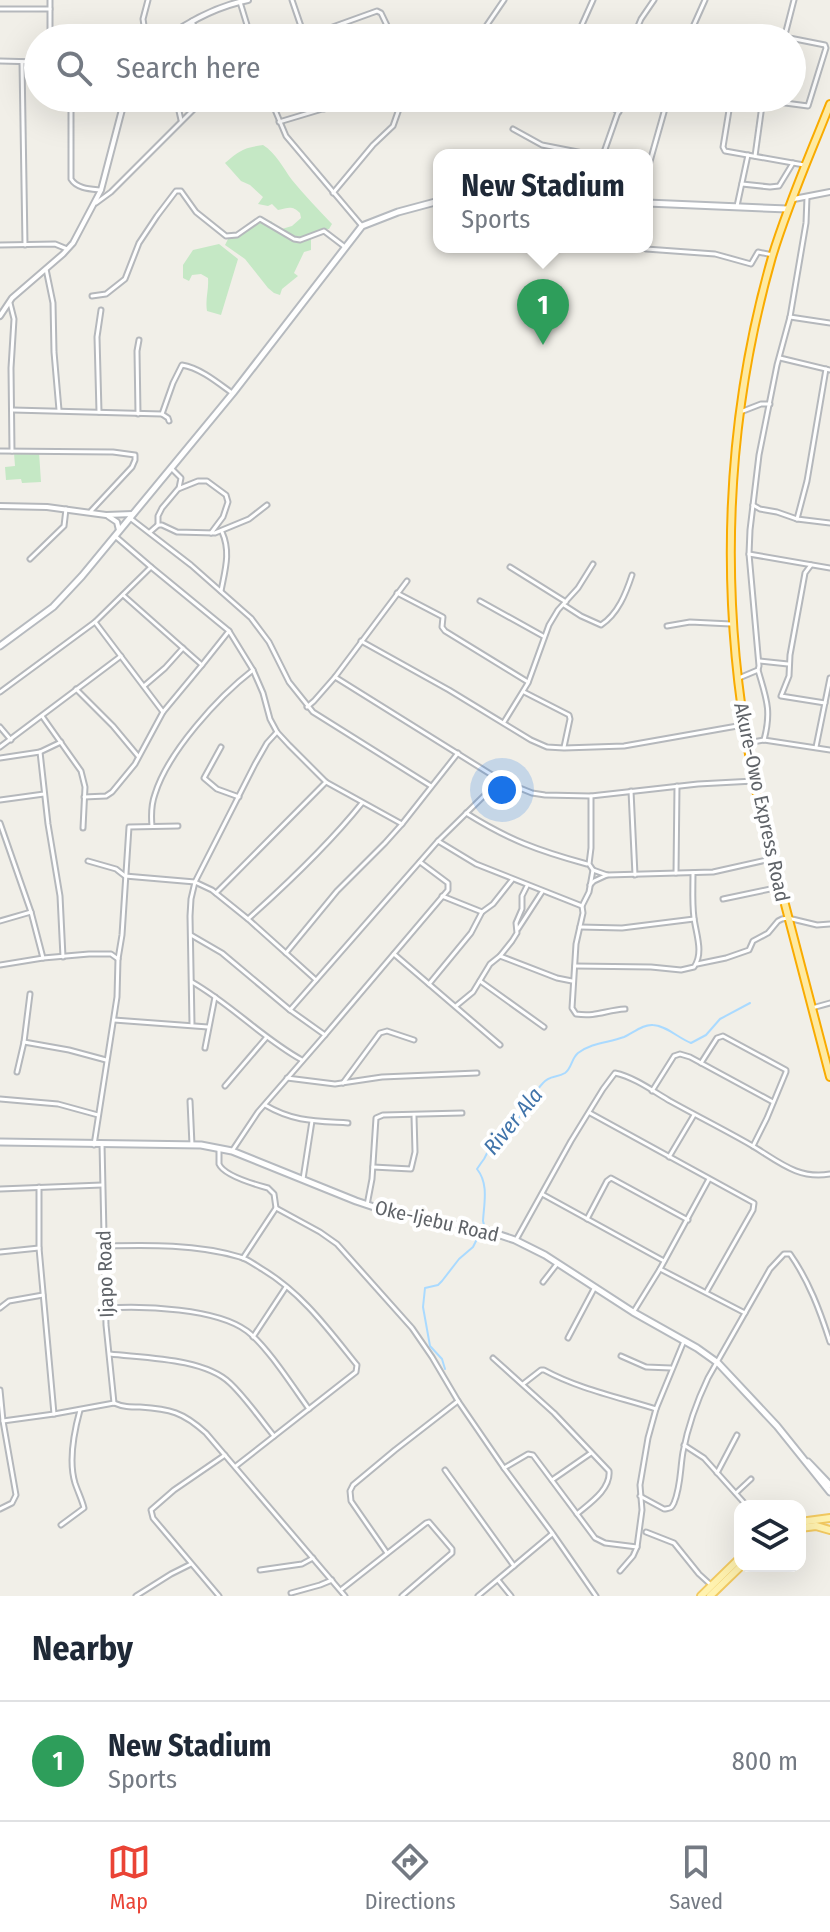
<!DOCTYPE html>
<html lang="en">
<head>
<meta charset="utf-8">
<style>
  :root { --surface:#fff; --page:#f2f2f3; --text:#1f2937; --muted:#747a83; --line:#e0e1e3; --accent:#ea4335 }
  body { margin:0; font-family:"Fira Sans Condensed",sans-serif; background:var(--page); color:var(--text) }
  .controls { position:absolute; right:24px; bottom:24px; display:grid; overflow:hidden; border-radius:16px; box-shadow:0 8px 32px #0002 }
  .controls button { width:72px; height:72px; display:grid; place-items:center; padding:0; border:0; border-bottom:2px solid var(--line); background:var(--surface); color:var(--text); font:40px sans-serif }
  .you { position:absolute; left:502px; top:790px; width:28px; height:28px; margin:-20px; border:6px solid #fff; border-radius:50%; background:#1a73e8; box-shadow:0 0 0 12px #1a73e833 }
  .badge { display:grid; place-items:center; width:52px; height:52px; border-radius:50%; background:var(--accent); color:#fff; font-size:26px; font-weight:700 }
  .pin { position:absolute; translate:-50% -66px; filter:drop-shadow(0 2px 4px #0008) }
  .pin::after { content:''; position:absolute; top:42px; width:28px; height:24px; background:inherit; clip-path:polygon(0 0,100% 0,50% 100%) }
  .popup { position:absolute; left:433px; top:149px; width:220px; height:104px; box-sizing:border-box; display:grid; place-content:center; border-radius:16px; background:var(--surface); filter:drop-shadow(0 2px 6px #0005); font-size:26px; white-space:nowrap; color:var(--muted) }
  .popup b { font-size:30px; color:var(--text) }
  .popup::after { content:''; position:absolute; left:50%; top:100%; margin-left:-16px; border:16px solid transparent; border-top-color:var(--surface) }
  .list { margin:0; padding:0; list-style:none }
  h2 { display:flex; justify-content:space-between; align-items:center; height:104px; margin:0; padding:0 32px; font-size:34px }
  h2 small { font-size:26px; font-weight:400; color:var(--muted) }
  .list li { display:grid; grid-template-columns:52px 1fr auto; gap:24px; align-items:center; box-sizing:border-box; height:120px; padding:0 32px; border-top:2px solid var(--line) }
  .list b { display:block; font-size:30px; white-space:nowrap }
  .list p { margin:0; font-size:26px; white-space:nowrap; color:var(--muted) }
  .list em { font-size:26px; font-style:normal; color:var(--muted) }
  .icon { flex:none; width:44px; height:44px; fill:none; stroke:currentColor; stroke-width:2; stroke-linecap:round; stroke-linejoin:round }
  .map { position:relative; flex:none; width:830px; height:1596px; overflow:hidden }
  .search { position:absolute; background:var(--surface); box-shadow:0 8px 32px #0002; left:24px; right:24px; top:24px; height:88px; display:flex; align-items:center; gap:20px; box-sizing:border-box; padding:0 28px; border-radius:44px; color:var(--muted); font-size:30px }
  .sheet { height:224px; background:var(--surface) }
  nav { display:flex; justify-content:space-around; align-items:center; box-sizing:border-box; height:112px; border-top:2px solid var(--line); background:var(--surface); font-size:22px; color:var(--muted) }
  nav a { display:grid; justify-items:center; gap:4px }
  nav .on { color:var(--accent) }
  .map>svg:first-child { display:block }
  .green { fill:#c5e8c5 }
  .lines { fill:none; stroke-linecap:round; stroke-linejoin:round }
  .stream { stroke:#aadaff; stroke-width:2 }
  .minor-casing { stroke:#b5b8bc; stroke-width:7 }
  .tertiary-casing { stroke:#b5b8bc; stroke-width:8 }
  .secondary-casing { stroke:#b6babf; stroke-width:9 }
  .primary-casing { stroke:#f2c960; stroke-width:10 }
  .trunk-casing { stroke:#f9ab00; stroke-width:10 }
  .minor { stroke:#fff; stroke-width:3 }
  .tertiary { stroke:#fff; stroke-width:4 }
  .secondary { stroke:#fff; stroke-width:5 }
  .primary { stroke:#fff2af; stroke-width:6 }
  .trunk { stroke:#feeaa1; stroke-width:6 }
  .labels { text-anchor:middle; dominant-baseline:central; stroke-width:8; stroke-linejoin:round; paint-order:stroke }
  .street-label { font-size:20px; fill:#5f6368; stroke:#fff }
  .water-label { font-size:22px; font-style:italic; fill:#4174aa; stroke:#fff }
</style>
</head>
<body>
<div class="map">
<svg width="830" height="1596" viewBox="0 0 830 1596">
  <rect width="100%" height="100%" fill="#f1efe8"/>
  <g class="green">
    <path d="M263 145C276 153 283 168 292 180 304 195 318 209 332 224L329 229H323L305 237 311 238V250L304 252 294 273 298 276 282 289 280 295 274 293 268 288 245 259 225 245 230 235C242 232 250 225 261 221L265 224 271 221 275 226V231L292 226 301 218 300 213C292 205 288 208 278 210L272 204 268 206 258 204 263 197 250 185 241 181 225 163C240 150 243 148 263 145Z"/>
    <path d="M219 244 238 259 221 315 207 311C205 299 209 290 208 278L201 274 192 275 189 281 183 278V265L193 250Z"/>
    <path d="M39 452 41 482 22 483 21 479 6 480 5 467 15 466 14 453Z"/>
  </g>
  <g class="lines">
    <path class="stream" d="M445 1369 442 1359 430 1346 423 1307 425 1288 438 1285 442 1281 459 1259 473 1247 484 1225 483 1221C484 1203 489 1184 477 1169 479 1166 481 1163 484 1159 489 1151 491 1140 498 1133 503 1128 510 1127 514 1124 523 1115 533 1093 543 1083 549 1075 557 1078 565 1073 572 1068 571 1059 578 1053 593 1042 608 1043 624 1037 633 1033 643 1024 653 1025 667 1026 678 1038 691 1043L706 1035 720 1019 750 1003"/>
    <g class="minor-casing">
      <g id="minor">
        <path d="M292 0 305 38"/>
        <path d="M240 2 251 38"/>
        <path d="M0 9H50"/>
        <path d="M192 21 199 38"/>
        <path d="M342 24 347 38"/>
        <path d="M785 35 794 0"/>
        <path d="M305 37 377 11 381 13 393 38"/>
        <path d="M50 38V0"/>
        <path d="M146 38 143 19 148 0"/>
        <path d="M478 38 504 0"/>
        <path d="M576 38 593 0"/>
        <path d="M633 38 641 19 654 0"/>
        <path d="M688 38 705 0"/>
        <path d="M741 38 744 29 825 45 826 48 808 106 762 100"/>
        <path d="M0 61 38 62"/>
        <path d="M22 62 25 245"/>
        <path d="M71 98V179C77 189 91 189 101 190"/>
        <path d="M176 98 181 120"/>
        <path d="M270 98 286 136 362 226"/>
        <path d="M321 98 324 109"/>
        <path d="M597 98 619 112"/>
        <path d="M731 98 723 147 725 151 804 165"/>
        <path d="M279 122 359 98"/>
        <path d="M513 129 542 145 593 155"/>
        <path d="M603 155 623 98"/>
        <path d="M755 156 763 98"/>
        <path d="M647 172 668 98"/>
        <path d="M742 184 770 187 779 186 793 163"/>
        <path d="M333 193 373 145 393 126 399 109 398 98"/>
        <path d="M96 203 111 192 205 98"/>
        <path d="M737 206 748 155"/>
        <path d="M0 245 55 244 67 249"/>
        <path d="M640 247 646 249 715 254 751 264 758 252 773 255"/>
        <path d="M46 269 53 303 54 352 59 410"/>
        <path d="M92 296 106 294 125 279 139 243 157 216 176 191H181L196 212 226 236 237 235 260 219 294 239 300 240 324 231 345 247"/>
        <path d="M10 303 14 319 11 368 12 451"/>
        <path d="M790 317 830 323"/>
        <path d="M780 358 830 370"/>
        <path d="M13 410 162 414 168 418 169 421"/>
        <path d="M743 411 761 404H770"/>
        <path d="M99 412 97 337 101 310"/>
        <path d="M138 414 137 351 139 340"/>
        <path d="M162 414 173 383 182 365C200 368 217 382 232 393"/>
        <path d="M0 451 113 452 135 455V460L132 467 91 511"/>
        <path d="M171 468 181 478 179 488"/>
        <path d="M753 505 760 509 777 512 797 519 830 523"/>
        <path d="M130 518 191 565 251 618 269 642 289 682 313 712 431 786"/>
        <path d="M797 519 807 481 826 369"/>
        <path d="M158 525V516L162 508 178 489 198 481H207L226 495 228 502 223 517 211 533"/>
        <path d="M150 532 158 525H162L177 532 215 533 249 519 267 505"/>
        <path d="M749 554 830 568"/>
        <path d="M30 559 64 526 66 509"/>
        <path d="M811 565 805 573 790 655 789 676 781 696 825 703"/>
        <path d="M151 567 229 631 253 670 263 693 270 719 277 732 289 745 326 782 402 824"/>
        <path d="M510 567 566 602"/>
        <path d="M221 591C225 570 231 552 222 532"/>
        <path d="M397 593 443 617 442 627 445 631 528 682"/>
        <path d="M123 595 202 665 163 712"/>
        <path d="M480 601 543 636"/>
        <path d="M564 605 581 616 601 625C618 614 626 593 632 575"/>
        <path d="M667 626 690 622 731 624"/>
        <path d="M361 641 449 690 531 740 547 747 564 748 624 746 743 725"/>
        <path d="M760 661 788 664"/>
        <path d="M202 665 229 631"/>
        <path d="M758 670C766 698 772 710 764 740"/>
        <path d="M335 677 500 780 532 793 545 795 591 796 698 784 754 781"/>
        <path d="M739 678 758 670 759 666 749 554 750 530 759 455 777 365 790 317 806 223 807 197"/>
        <path d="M144 686 165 668 183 648"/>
        <path d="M76 689 113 726 138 756"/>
        <path d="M0 692 95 622 151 567 115 536"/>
        <path d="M524 692 569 715 570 719 564 747"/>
        <path d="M307 707 314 701 335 677 407 581"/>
        <path d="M42 716 81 771 85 787 83 828"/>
        <path d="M504 722 528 683 549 625 558 610 578 588 593 564"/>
        <path d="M0 727 11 740"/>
        <path d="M747 743 764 740 830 750"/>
        <path d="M0 747 121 656"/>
        <path d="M221 747 204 778 217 789 239 797"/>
        <path d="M816 747 830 678"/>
        <path d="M40 752 48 824 60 896 63 957"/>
        <path d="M0 758 40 752 61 742"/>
        <path d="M631 791 635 875"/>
        <path d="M591 796V848L589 864 593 870 607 875 713 872 771 859"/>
        <path d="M84 797 106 796 112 792 135 764 163 712 95 622"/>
        <path d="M0 800 44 794"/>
        <path d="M466 813C509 840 539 851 587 864"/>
        <path d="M0 823 31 912 43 958"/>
        <path d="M152 826C151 815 151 805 155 794 168 752 218 697 253 670"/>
        <path d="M438 841 476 864 582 906"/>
        <path d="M88 861 116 869 125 876 195 882 212 890 248 919 316 980"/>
        <path d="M593 870 589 892 582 906 583 913 576 944 572 1008 576 1014C597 1017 606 1010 625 1009"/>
        <path d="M676 873 677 786"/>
        <path d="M590 885 594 881 607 875"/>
        <path d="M216 893 326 782"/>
        <path d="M442 896 482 912"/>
        <path d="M723 899 780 887"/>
        <path d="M248 919C287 884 330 843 362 803"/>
        <path d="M0 921 31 912"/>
        <path d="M580 927 622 928 694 919"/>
        <path d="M518 929 542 892"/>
        <path d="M191 935 222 953 290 1010 325 1035 258 1112 232 1151"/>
        <path d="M286 953 337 891 385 843 402 824 458 753"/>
        <path d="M394 954 500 1045"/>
        <path d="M500 956 557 978 572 981"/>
        <path d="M697 964 726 958 749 950 753 941 768 933 778 921 782 919 788 918 817 925 830 924"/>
        <path d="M0 965 43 958 89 954H111L118 959"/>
        <path d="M575 966 651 967 681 970 694 967C704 953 696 934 694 918 692 903 693 888 693 873"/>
        <path d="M480 981 544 1027"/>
        <path d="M192 982C231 1004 262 1038 302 1060"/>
        <path d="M429 984 471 933 482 912 493 904 512 880"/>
        <path d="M456 1006 473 992 490 964 500 956 512 941 517 933 516 923 522 909V896L527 886"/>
        <path d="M812 1008 830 1003"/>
        <path d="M290 1010 438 841 500 780"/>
        <path d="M114 1020 208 1027"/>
        <path d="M192 1024 190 916 191 899 195 882 255 764 267 743 277 732"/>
        <path d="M325 1035 448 890V883L420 862"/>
        <path d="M24 1042 30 994"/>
        <path d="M205 1048 215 997"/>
        <path d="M701 1063 717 1038 723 1036 786 1070V1072L767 1118 753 1146"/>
        <path d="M17 1072 24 1042 69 1050 106 1060"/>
        <path d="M287 1078 335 1084 382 1077 477 1073"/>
        <path d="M343 1083 380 1033 387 1031 414 1040"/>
        <path d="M225 1086 266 1038"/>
        <path d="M652 1091 674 1056 680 1054 690 1057 773 1102"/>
        <path d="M0 1099 58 1104 98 1115"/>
        <path d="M190 1101 192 1145"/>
        <path d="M265 1105C294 1122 316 1121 348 1123"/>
        <path d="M590 1113 754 1203 753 1210 707 1291"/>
        <path d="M102 1144 106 1325 114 1403"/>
        <path d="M94 1145 117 997 118 959 122 935 129 827 178 826"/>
        <path d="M219 1150C219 1151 219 1163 219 1164 224 1176 257 1185 268 1188L274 1194 276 1208 243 1258"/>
        <path d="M669 1157 694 1115"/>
        <path d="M373 1167 411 1169 415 1152 414 1116"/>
        <path d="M303 1179 312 1121"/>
        <path d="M0 1189 102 1185"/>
        <path d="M542 1194 664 1261"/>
        <path d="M367 1205 372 1179 376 1118 383 1115 462 1113"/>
        <path d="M276 1208 320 1232 337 1244 412 1328 432 1357 458 1401 504 1468 553 1534 596 1596"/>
        <path d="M587 1219 607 1181 611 1178 688 1220"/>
        <path d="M516 1240 571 1141 603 1089 615 1073C634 1077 653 1091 670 1101 697 1116 725 1130 751 1145 778 1161 798 1180 830 1174"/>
        <path d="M104 1246C149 1245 197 1244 240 1257 248 1259 255 1265 262 1269 302 1293 328 1329 357 1365L356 1372 236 1466"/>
        <path d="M0 1252 39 1248"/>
        <path d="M660 1269 745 1313"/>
        <path d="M543 1282 557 1264"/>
        <path d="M0 1308 9 1301 43 1295"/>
        <path d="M107 1308C144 1306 216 1308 247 1331 267 1346 293 1387 309 1409"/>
        <path d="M634 1311 660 1269 709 1179"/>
        <path d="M253 1337 286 1287"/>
        <path d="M568 1338 595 1287"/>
        <path d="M110 1354C144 1358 204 1358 230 1383 246 1398 260 1419 274 1436"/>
        <path d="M621 1356 646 1367 671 1368"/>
        <path d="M493 1358 554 1413 609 1471C611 1489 590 1503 577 1514"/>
        <path d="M523 1384 541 1370H544C579 1389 618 1397 656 1409"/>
        <path d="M0 1390 3 1421 16 1495 12 1503 0 1509"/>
        <path d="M54 1414 114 1403C123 1407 130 1407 140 1407 170 1409 183 1412 206 1433L345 1596"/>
        <path d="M3 1421 54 1414 39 1248V1187"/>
        <path d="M684 1445 704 1458 747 1506"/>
        <path d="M504 1468 528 1454 533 1455 595 1538 605 1543 637 1547"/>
        <path d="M445 1470 514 1566"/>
        <path d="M717 1473 737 1435"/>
        <path d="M552 1480 591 1453"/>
        <path d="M736 1493 751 1479"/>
        <path d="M640 1496 664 1509C671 1508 671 1509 674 1503 681 1486 680 1469 683 1452 688 1426 697 1401 708 1378L770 1269 784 1254H790C809 1281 820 1311 830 1342"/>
        <path d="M61 1525 84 1508C82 1500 78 1492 75 1483 68 1460 74 1432 80 1410"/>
        <path d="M646 1532 674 1543 699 1574 711 1585"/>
        <path d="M387 1553 351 1501 350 1491 353 1485 395 1450 458 1401"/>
        <path d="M260 1570 302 1564 313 1558"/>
        <path d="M620 1571 633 1556 637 1547 642 1510 640 1485 648 1438 656 1409 684 1341"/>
        <path d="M498 1580 511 1596"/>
        <path d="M342 1589 426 1523 429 1522 452 1549V1553L402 1596"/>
        <path d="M291 1593 320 1585 332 1580"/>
        <path d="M136 1596 171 1574 191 1564"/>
        <path d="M219 1596 153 1518 151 1510 174 1490 225 1455"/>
        <path d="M478 1596 552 1534"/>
      </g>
    </g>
    <g class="tertiary-casing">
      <g id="tertiary">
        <path d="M166 38C191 20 218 6 248 0"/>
        <path d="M794 199 830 192"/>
        <path d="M0 316 12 298 63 254 73 243 101 190 125 98"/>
        <path d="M0 506 47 507 106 515 133 514"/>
        <path d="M108 516 117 522 119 530"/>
      </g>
    </g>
    <g class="secondary-casing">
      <g id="secondary">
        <path d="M647 203 788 209"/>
        <path d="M0 646 53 607 82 576 233 393 362 226 398 212 439 201"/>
        <path d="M0 1142 201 1145 232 1151 356 1201 380 1209 488 1231 515 1240 545 1255 633 1312 697 1348 718 1363 777 1426 830 1492"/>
        <path d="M808 1462 830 1485"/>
      </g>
    </g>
    <g class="primary-casing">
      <g id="primary">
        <path d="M800 1522 830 1518"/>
        <path d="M800 1528 816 1526 830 1530"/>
        <path d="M701 1596 740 1558"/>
        <path d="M710 1596 741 1566"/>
      </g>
    </g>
    <g class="trunk-casing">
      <path id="trunk" d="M830 104C810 155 788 204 772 257 725 421 719 592 750 760 756 796 766 831 775 866 793 937 812 1007 830 1077"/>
    </g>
    <use href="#minor" class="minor"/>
    <use href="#tertiary" class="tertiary"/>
    <use href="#secondary" class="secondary"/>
    <use href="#primary" class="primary"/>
    <use href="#trunk" class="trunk"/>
  </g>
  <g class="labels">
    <g class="street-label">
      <text transform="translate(762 802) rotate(78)">Akure-Owo Express Road</text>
      <text transform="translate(437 1221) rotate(13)">Oke-Ijebu Road</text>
      <text transform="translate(105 1274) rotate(-92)">Ijapo Road</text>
    </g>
    <g class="water-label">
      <text transform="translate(513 1121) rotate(-51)">River Ala</text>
    </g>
  </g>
</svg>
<div class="controls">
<button><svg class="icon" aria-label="layers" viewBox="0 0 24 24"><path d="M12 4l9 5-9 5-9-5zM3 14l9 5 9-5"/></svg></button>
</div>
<div class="you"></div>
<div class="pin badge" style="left:543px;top:345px;background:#2e9e5b">1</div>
<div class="popup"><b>New Stadium</b>Sports</div>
<div class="search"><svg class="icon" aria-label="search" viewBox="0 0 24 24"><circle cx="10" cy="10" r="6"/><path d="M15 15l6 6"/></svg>Search here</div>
</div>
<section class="sheet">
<h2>Nearby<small></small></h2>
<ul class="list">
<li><span class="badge" style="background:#2e9e5b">1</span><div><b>New Stadium</b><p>Sports</p></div><em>800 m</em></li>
</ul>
</section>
<nav>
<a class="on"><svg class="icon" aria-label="map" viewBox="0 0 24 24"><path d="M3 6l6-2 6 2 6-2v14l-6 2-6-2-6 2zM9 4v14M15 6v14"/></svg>Map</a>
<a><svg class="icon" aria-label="directions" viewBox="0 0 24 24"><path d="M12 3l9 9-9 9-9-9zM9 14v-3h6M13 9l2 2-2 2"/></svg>Directions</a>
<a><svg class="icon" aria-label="saved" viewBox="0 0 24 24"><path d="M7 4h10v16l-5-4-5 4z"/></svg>Saved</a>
</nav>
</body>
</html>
